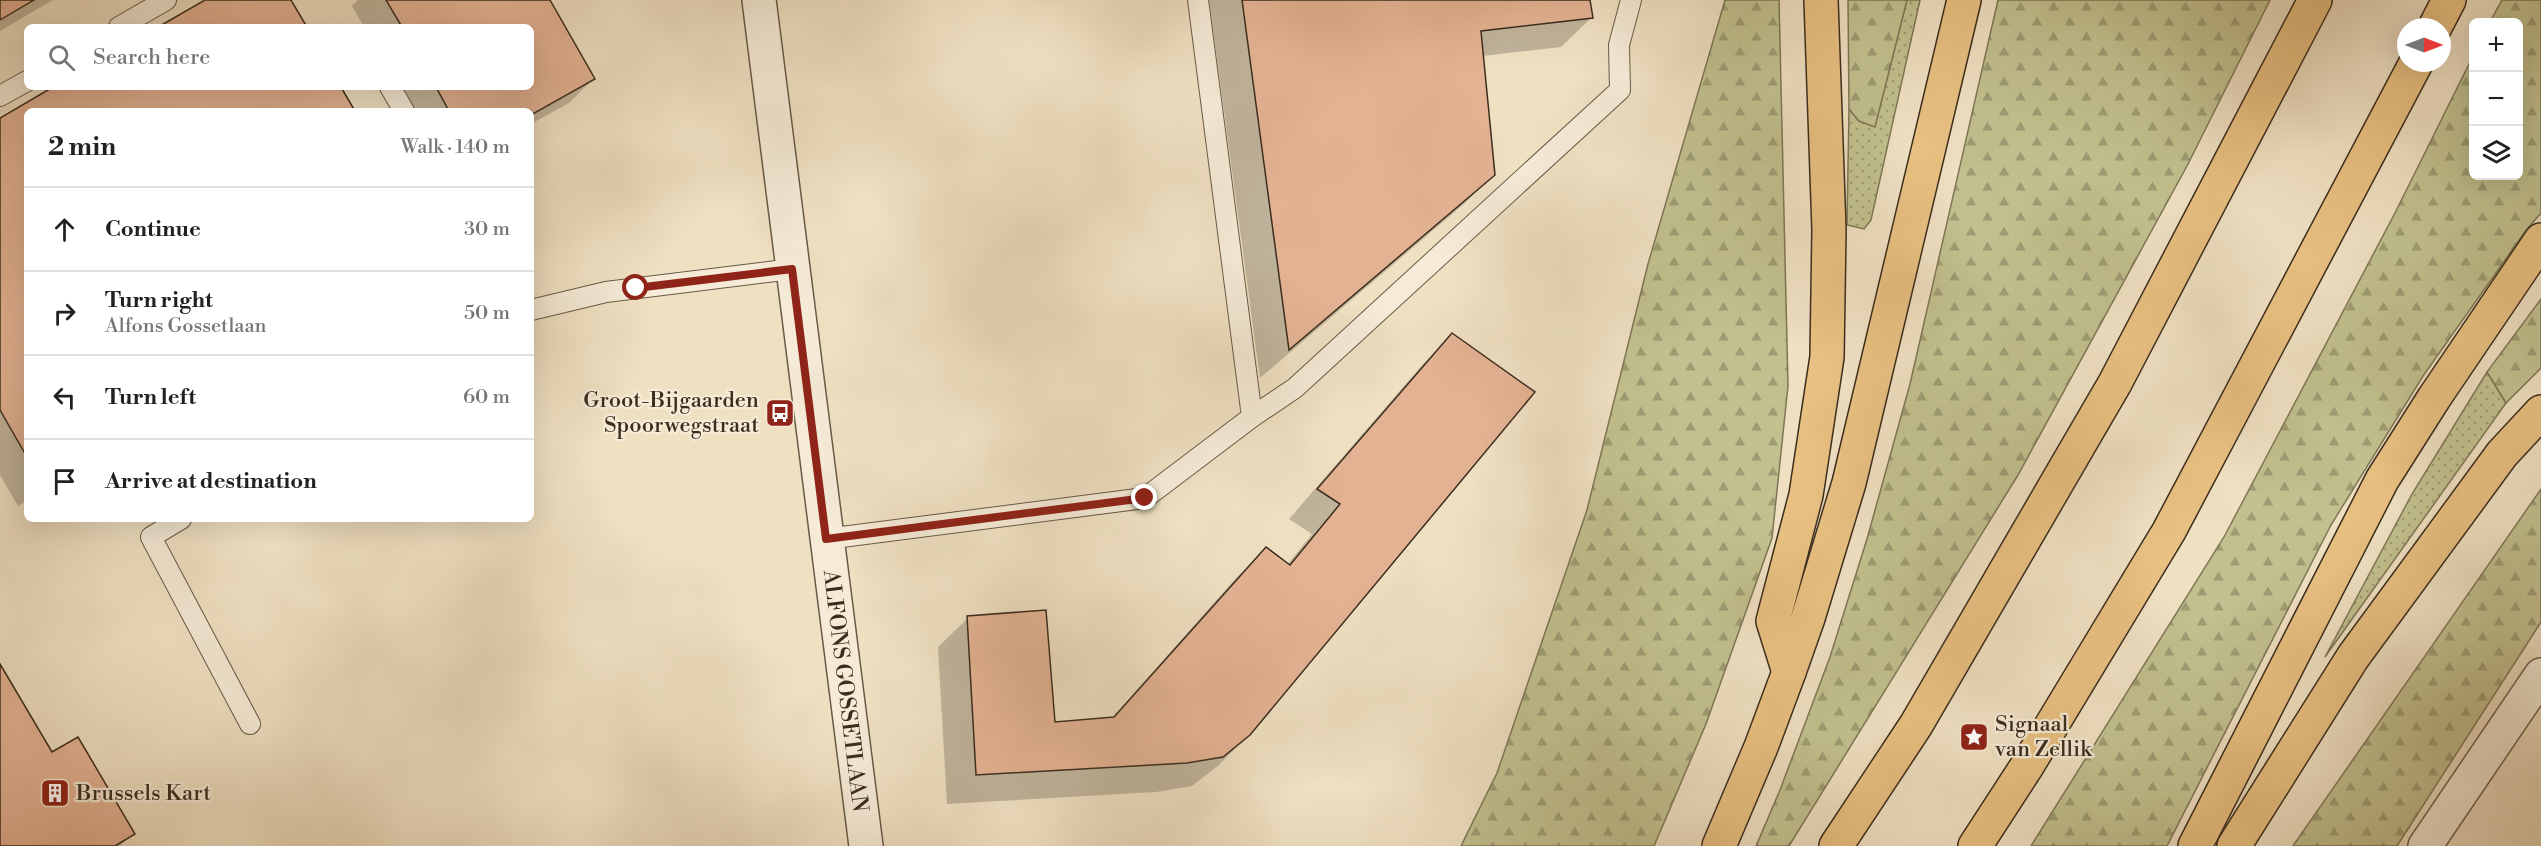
<!DOCTYPE html>
<html lang="en">
<head>
<meta charset="utf-8">
<style>
  :root { --surface:#fff; --page:#f6f6f6; --text:#202124; --muted:#757577; --line:#e0e0e0 }
  body { margin:0; font-family:"Libre Bodoni",serif; background:var(--page); color:var(--text) }
  .controls { position:absolute; right:18px; top:18px; display:grid; overflow:hidden; border-radius:9px; box-shadow:0 6px 24px #0002 }
  .controls button { width:54px; height:54px; display:grid; place-items:center; padding:0; border:0; border-bottom:2px solid var(--line); background:var(--surface); color:var(--text); font:30px sans-serif }
  .compass { position:absolute; left:2397px; top:18px; width:54px; height:54px; border-radius:50%; background:var(--surface); box-shadow:0 6px 24px #0002; rotate:90deg }
  .stop { position:absolute; width:18px; height:18px; margin:-14px; border:4px solid #8f2418; border-radius:50%; background:#fff }
  .stop.end { background:#8f2418; border-color:#fff; box-shadow:0 2px 6px #0008 }
  .list { margin:0; padding:0; list-style:none }
  h2 { display:flex; justify-content:space-between; align-items:center; height:78px; margin:0; padding:0 24px; font-size:26px }
  h2 small { font-size:20px; font-weight:400; color:var(--muted) }
  .list li { display:grid; grid-template-columns:39px 1fr auto; gap:18px; align-items:center; box-sizing:border-box; height:84px; padding:0 24px; border-top:2px solid var(--line) }
  .list b { display:block; font-size:22px; white-space:nowrap }
  .list p { margin:0; font-size:20px; white-space:nowrap; color:var(--muted) }
  .list em { font-size:20px; font-style:normal; color:var(--muted) }
  .icon { flex:none; width:33px; height:33px; fill:none; stroke:currentColor; stroke-width:2; stroke-linecap:round; stroke-linejoin:round }
  .map { position:relative; flex:none; width:2541px; height:846px; overflow:hidden }
  .search { position:absolute; background:var(--surface); box-shadow:0 6px 24px #0002; left:24px; top:24px; width:510px; height:66px; display:flex; align-items:center; gap:15px; box-sizing:border-box; padding:0 21px; border-radius:9px; color:var(--muted); font-size:22px }
  .panel { position:absolute; background:var(--surface); box-shadow:0 6px 24px #0002; left:24px; top:108px; width:510px; height:414px; border-radius:9px }
  .map>svg:first-child { display:block }
  .green { fill:url(#green-dots); stroke:#7e7656; stroke-width:1.5 }
  .forest { fill:url(#forest-firs); stroke:#7e7656; stroke-width:1.5 }
  .shadow { fill:#0003 }
  .building { fill:#e3b293; stroke:#3b2d1e; stroke-width:1.5 }
  .lines { fill:none; stroke-linecap:round; stroke-linejoin:round }
  .service-casing { stroke:#685a47; stroke-width:22 }
  .minor-casing { stroke:#685a47; stroke-width:36 }
  .tertiary-casing { stroke:#685a47; stroke-width:36 }
  .motorway-casing { stroke:#3b2d1e; stroke-width:36 }
  .service { stroke:#f5ebd7; stroke-width:20 }
  .minor { stroke:#f5ebd7; stroke-width:33 }
  .tertiary { stroke:#f5ebd7; stroke-width:33 }
  .motorway { stroke:#e8c081; stroke-width:33 }
  .route { stroke:#8f2418; stroke-width:8 }
  .labels { text-anchor:middle; dominant-baseline:central; stroke-width:4.5; stroke-linejoin:round; paint-order:stroke }
  .poi-label { font-size:22px; fill:#3b2d1e; stroke:#f5ebd7; text-anchor:start }
  .street-label { font-size:22px; fill:#3b2d1e; stroke:#f5ebd7 }
</style>
</head>
<body>
<div class="map">
<svg width="2541" height="846" viewBox="0 0 2541 846">
  <defs>
    <pattern id="green-dots" width="8" height="8" patternUnits="userSpaceOnUse" patternTransform="scale(1.5)"><rect width="8" height="8" fill="#c1c08e"/><path d="M2 2h.1M6 6h.1" fill="none" stroke="#9e9c73" stroke-width="1.8" stroke-linecap="round"/></pattern>
    <pattern id="forest-firs" width="22" height="20" patternUnits="userSpaceOnUse" patternTransform="scale(1.5)"><rect width="22" height="20" fill="#c1c08e"/><path d="M5 1l3.5 6h-7zM16 11l3.5 6h-7z" fill="#9e9c73"/></pattern>
  </defs>
  <rect width="100%" height="100%" fill="#efe0c2"/>
  <filter id="stains"><feTurbulence type="fractalNoise" baseFrequency=".00333" numOctaves="4"/><feColorMatrix values="0 0 0 0 .2 0 0 0 0 .09 0 0 0 0 .02 0 0 0 .5 -.17"/></filter>
  <radialGradient id="worn" r=".72"><stop offset=".6" stop-color="#630" stop-opacity="0"/><stop offset="1" stop-color="#630" stop-opacity=".3"/></radialGradient>
  <g class="green">
    <path d="M1907 0H1920L1871 220 1864 229 1847 225 1849 109 1859 121 1875 126Z"/>
    <path d="M2487 372 2506 403 2325 657 2412 494Z"/>
  </g>
  <g class="forest">
    <path d="M1725 0H1779L1788 386 1772 538 1706 724 1654 846H1461L1497 773 1587 510 1648 264Z"/>
    <path d="M1848 0H1907L1875 127 1859 121 1849 109Z"/>
    <path d="M1998 0H2270L2187 166 2018 475 1789 846H1756L1780 790 1830 657 1867 539 1910 384Z"/>
    <path d="M2502 0H2541V213L2527 229 2423 376 2331 525 2167 846H2031L2224 537 2395 213 2473 56 2474 176H2518V22H2490Z"/>
    <path d="M2541 299V368L2506 403 2487 372Z"/>
    <path d="M2541 489V622L2397 846H2293Z"/>
  </g>
  <g class="shadow">
    <path d="M0 0H53L0 31Z"/>
    <path d="M358 0H549L593 79 569 103 531 124V111H412L398 87H531V27H364L352 6Z"/>
    <path d="M1209 0H1589L1591 18 1561 47 1482 56 1494 174 1464 204 1260 378Z"/>
    <path d="M56 87H339L353 111H27V501L18 506 0 475V119Z"/>
    <path d="M1452 335 1249 734 1219 765 1192 786 1156 792 947 804 938 647 968 618 1054 723 1111 719 1236 578 1266 549 1287 565 1312 534 1289 519 1423 364Z"/>
    <path d="M0 667 52 754 133 833 120 846H0Z"/>
  </g>
  <g class="building">
    <path d="M0 0H34L0 20Z"/>
    <path d="M205 0H291L307 27H158Z"/>
    <path d="M386 0H550L595 79 531 115V111H449L436 87H531V27H402Z"/>
    <path d="M1242 0H1590L1593 18 1481 31 1495 175 1289 350Z"/>
    <path d="M53 87H341L355 111H27V457L0 410V118Z"/>
    <path d="M1452 333 1535 392 1250 735 1223 757 1187 763 976 775 967 616 1046 610 1055 722 1114 717 1266 547 1290 565 1340 504 1317 489Z"/>
    <path d="M0 664 52 752 78 737 135 834 115 846H0Z"/>
  </g>
  <g class="lines">
    <g class="service-casing">
      <g id="service">
        <path d="M119 27 166 0"/>
        <path d="M390 87 404 111"/>
        <path d="M0 96 27 81"/>
        <path d="M531 310 606 292 792 269"/>
        <path d="M1252 417 1295 388 1620 90 1619 45 1631 0"/>
        <path d="M181 519 151 537 250 724"/>
        <path d="M826 539 1145 498 1252 417 1198 0"/>
      </g>
    </g>
    <g class="minor-casing">
      <path id="minor" d="M2425 846 2541 675"/>
    </g>
    <g class="tertiary-casing">
      <path id="tertiary" d="M759 0 866 846"/>
    </g>
    <g class="motorway-casing">
      <g id="motorway">
        <path d="M2435 27 2449 0"/>
        <path d="M1789 672 1773 621 1806 495 1827 357 1829 230 1821 0"/>
        <path d="M1719 846 1761 747 1789 672 1808 618 1849 483 1964 0"/>
        <path d="M1836 846 1916 725 2115 383 2315 0"/>
        <path d="M1975 846 2027 766 2169 531 2416 63"/>
        <path d="M2195 846 2382 480 2434 398 2541 240"/>
        <path d="M2234 846 2353 657 2502 454 2541 412"/>
      </g>
    </g>
    <use href="#service" class="service"/>
    <use href="#minor" class="minor"/>
    <use href="#tertiary" class="tertiary"/>
    <use href="#motorway" class="motorway"/>
  </g>
  <g class="lines">
    <path class="route" d="M636 288 792 269 826 539 1145 498"/>
  </g>
  <defs>
    <g id="bus-square" transform="scale(1.5)"><rect x="-9" y="-9" width="18" height="18" rx="4" fill="#8f2418" stroke="#f5ebd7"/><path d="M-5-6H5V4H4V6H2V4H-2V6H-4V4H-5ZM-3.5-4V0h7V-4ZM-3.5 1.2v1.5H-2V1.2ZM2 1.2v1.5H3.5V1.2Z" fill="#fff"/></g>
    <g id="sight-square" transform="scale(1.5)"><rect x="-9" y="-9" width="18" height="18" rx="4" fill="#8f2418" stroke="#f5ebd7"/><path d="M0-6L1.8-2.2L6-1.7L2.9 1.2L3.7 5.4L0 3.3L-3.7 5.4L-2.9 1.2L-6-1.7L-1.8-2.2Z" fill="#fff"/></g>
    <g id="building-square" transform="scale(1.5)"><rect x="-9" y="-9" width="18" height="18" rx="4" fill="#8f2418" stroke="#f5ebd7"/><path d="M-4-6H4V6H1V3H-1V6H-4ZM-2.5-4.3h1.7v1.8h-1.7ZM.8-4.3h1.7v1.8H.8ZM-2.5-1h1.7V.8h-1.7ZM.8-1h1.7V.8H.8Z" fill="#fff"/></g>
  </defs>
  <g fill-rule="evenodd">
    <use href="#bus-square" x="780" y="413"/>
    <use href="#sight-square" x="1974" y="737"/>
    <use href="#building-square" x="55" y="793"/>
  </g>
  <g class="labels">
    <g class="poi-label">
      <text x="759" y="400" text-anchor="end">Groot-Bijgaarden<tspan x="759" dy="25">Spoorwegstraat</tspan></text>
      <text x="1995" y="724">Signaal<tspan x="1995" dy="25">van Zellik</tspan></text>
      <text x="76" y="793">Brussels Kart</text>
    </g>
    <g class="street-label">
      <text transform="translate(845 691) rotate(83)">ALFONS GOSSETLAAN</text>
    </g>
  </g>
  <rect width="100%" height="100%" filter="url(#stains)"/>
  <rect width="100%" height="100%" fill="url(#worn)"/>
</svg>
<div class="controls">
<button>+</button>
<button>−</button>
<button><svg class="icon" aria-label="layers" viewBox="0 0 24 24"><path d="M12 4l9 5-9 5-9-5zM3 14l9 5 9-5"/></svg></button>
</div>
<svg class="compass" viewBox="-18 -18 36 36"><path d="M0-13l5 13h-10z" fill="#e53935"/><path d="M0 13l5-13h-10z" fill="#757577"/></svg>
<div class="stop" style="left:636px;top:288px"></div>
<div class="stop end" style="left:1145px;top:498px"></div>
<div class="search"><svg class="icon" aria-label="search" viewBox="0 0 24 24"><circle cx="10" cy="10" r="6"/><path d="M15 15l6 6"/></svg>Search here</div>
<section class="panel">
<h2>2 min<small>Walk · 140 m</small></h2>
<ul class="list">
<li><svg class="icon" aria-label="ahead" viewBox="0 0 24 24"><path d="M12 20V5M6 11l6-6 6 6"/></svg><div><b>Continue</b></div><em>30 m</em></li>
<li><svg class="icon" aria-label="right" viewBox="0 0 24 24"><path d="M7 20v-9h11M14 6l5 5-5 5"/></svg><div><b>Turn right</b><p>Alfons Gossetlaan</p></div><em>50 m</em></li>
<li><svg class="icon" aria-label="left" viewBox="0 0 24 24"><path d="M17 20v-9H6M10 6l-5 5 5 5"/></svg><div><b>Turn left</b></div><em>60 m</em></li>
<li><svg class="icon" aria-label="arrive" viewBox="0 0 24 24"><path d="M6 21V4h12l-3 4 3 4H6"/></svg><div><b>Arrive at destination</b></div></li>
</ul>
</section>
</div>
</body>
</html>
